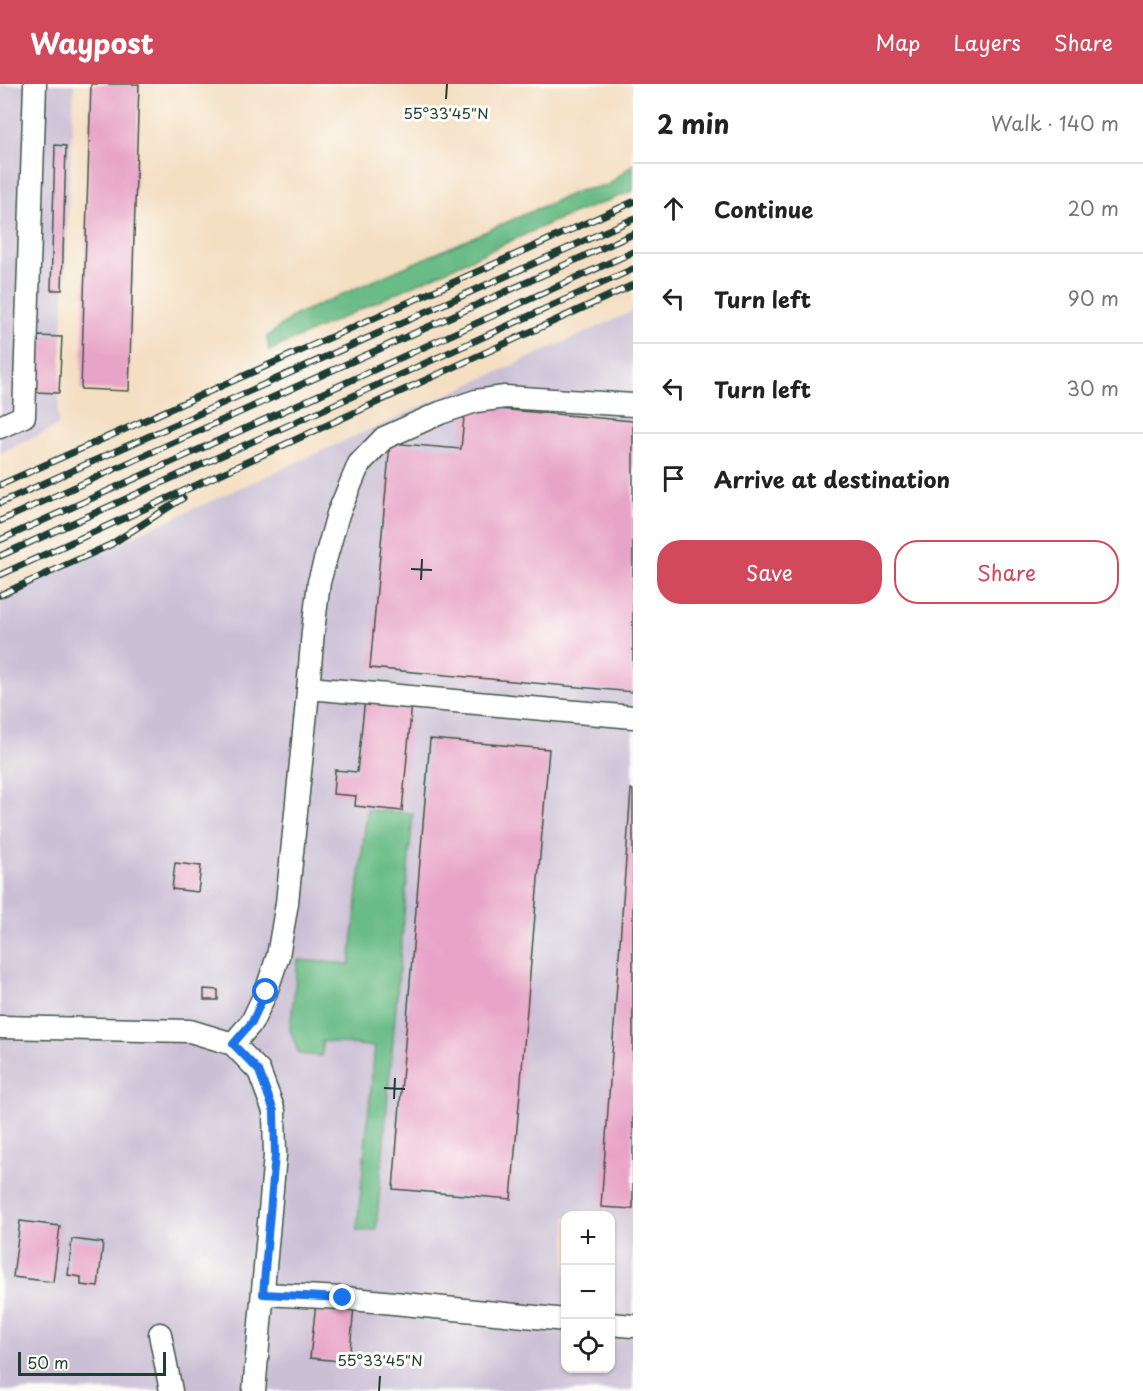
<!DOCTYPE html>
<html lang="en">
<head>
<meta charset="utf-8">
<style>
  :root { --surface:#fff; --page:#f6f6f6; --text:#222; --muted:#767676; --line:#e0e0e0; --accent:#d1495b }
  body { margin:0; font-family:"Playpen Sans",sans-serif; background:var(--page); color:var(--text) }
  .controls { position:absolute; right:18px; bottom:18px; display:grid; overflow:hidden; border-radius:12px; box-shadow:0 2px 4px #0004 }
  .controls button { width:54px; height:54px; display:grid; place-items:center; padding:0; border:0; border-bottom:2px solid var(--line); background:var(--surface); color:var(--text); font:30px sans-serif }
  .scale { position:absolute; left:18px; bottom:15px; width:148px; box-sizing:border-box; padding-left:6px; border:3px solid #1f3d34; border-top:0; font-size:16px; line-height:21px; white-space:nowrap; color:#1f3d34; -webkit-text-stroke:4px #fdfcf7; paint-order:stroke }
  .stop { position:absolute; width:18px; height:18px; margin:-14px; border:4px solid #1a73e8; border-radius:50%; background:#fff }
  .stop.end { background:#1a73e8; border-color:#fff; box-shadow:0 2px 6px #0008 }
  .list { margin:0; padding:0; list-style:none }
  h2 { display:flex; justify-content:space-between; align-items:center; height:78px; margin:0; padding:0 24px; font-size:26px }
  h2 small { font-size:20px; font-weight:400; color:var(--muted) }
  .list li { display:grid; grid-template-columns:39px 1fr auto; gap:18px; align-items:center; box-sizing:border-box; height:90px; padding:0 24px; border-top:2px solid var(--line) }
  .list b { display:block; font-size:22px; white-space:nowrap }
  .list em { font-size:20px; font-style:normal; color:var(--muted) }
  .actions { display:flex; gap:12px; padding:18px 24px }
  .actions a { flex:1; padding:14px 0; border:2px solid var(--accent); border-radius:24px; text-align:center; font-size:21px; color:var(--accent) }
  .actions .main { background:var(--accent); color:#fff }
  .icon { flex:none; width:33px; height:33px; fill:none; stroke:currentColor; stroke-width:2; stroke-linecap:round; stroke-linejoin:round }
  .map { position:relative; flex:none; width:633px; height:1307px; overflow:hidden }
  header { display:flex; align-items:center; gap:36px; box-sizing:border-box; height:84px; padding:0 30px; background:var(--accent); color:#fff }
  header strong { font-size:28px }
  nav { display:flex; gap:33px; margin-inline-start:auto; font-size:21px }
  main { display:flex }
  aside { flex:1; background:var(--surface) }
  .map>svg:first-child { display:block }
  .industrial { fill:#cbbfd5; fill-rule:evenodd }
  .forest { fill:#6bbc87; stroke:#457c5e; stroke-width:1.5 }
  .building { fill:#e8a4c8 }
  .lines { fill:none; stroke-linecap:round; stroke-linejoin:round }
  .minor-casing { stroke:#3f5549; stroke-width:25 }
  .minor { stroke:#fff; stroke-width:22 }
  .rail-casing { stroke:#1f3d34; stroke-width:7 }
  .rail { stroke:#fdfcf7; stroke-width:4.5; stroke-dasharray:14; stroke-linecap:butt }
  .route { stroke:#1a73e8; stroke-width:8 }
  .ticks { fill:none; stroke:#1f3d34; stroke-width:2 }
  .ticks-label { font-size:15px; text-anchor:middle; fill:#1f3d34; stroke:#fdfcf7; stroke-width:6; stroke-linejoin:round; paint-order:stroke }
</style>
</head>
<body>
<header>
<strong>Waypost</strong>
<nav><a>Map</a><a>Layers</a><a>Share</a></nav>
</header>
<main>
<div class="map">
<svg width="633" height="1307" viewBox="0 0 633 1307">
  <rect width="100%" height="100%" fill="#fdfcf7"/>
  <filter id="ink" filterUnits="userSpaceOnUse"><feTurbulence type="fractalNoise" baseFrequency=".0167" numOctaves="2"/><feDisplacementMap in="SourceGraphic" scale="12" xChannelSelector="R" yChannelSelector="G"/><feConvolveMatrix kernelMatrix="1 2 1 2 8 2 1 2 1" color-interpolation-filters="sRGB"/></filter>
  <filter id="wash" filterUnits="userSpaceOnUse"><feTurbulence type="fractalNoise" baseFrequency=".008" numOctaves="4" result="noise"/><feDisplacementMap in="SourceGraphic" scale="24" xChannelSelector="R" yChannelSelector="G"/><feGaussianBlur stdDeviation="1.35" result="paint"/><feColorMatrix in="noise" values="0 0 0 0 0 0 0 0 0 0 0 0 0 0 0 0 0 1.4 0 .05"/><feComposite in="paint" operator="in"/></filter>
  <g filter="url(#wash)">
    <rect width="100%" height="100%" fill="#f4dfc3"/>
    <g class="industrial">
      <path d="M0 0H74L58 342 0 369Z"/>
      <path d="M633 227V1307H0V512ZM566 1132H610V1284H566Z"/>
    </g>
    <g class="forest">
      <path d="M633 80V107L557 136 269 267 267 253 293 232 578 107 608 101Z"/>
      <path d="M367 726 413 729 376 1146 357 1147 375 963 322 957V972L299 970 290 946 298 876 350 880Z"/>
    </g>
    <g id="blocks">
      <g class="building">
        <path d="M91 0H139L129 307 81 305Z"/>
        <path d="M55 61 66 62 62 206H51Z"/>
        <path d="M38 252 62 253 59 309 35 308Z"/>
        <path d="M465 322 633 337V608L370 584 390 359 461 365Z"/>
        <path d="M365 614 412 618 402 727 355 722 356 712 333 710 335 686 357 688Z"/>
        <path d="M430 655 549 665 511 1115 393 1105Z"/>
        <path d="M631 705 633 706V1125L601 1123Z"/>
        <path d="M175 779 201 782 198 808 172 805Z"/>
        <path d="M204 905 218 906V916H204Z"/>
        <path d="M20 1137 60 1142 53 1198 13 1193Z"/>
        <path d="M72 1155 103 1159 98 1203 81 1201V1193L68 1191Z"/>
        <path d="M316 1218 354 1222 349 1278 310 1274Z"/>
      </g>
    </g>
  </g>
  <g filter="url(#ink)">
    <use href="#blocks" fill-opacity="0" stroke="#3f5549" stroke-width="1.5"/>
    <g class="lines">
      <g class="minor-casing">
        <g id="minor">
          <path d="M0 343 24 332 35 0"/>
          <path d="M309 604 633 633"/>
          <path d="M0 943 190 947 233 960 259 987 274 1027 275 1071 254 1307"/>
          <path d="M233 960 252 938 266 908 278 872 287 819 307 618 313 547 319 498 338 430 359 380 384 354 440 329 476 317 505 313 633 321"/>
          <path d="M263 1210 343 1214 566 1236"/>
          <path d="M610 1240 633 1242"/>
          <path d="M160 1250 171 1307"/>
        </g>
      </g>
      <use href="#minor" class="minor"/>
      <g class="rail-casing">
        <g id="rail">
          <path d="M0 401 633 118"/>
          <path d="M0 419 633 135"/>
          <path d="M0 437 633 150"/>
          <path d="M0 456 633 168"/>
          <path d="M0 472 633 185"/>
          <path d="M0 491 633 201"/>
          <path d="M0 511 110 461 183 414"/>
        </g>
      </g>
      <use href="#rail" class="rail"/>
    </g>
  </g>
  <g class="lines" filter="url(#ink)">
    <path class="route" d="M266 908 252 938 233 960 259 987 274 1027 275 1071 263 1210 343 1214"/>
  </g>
  <path class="ticks" d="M446 15 447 0M411 485 432 486M421 496 422 475M384 1004 405 1005M394 1015 395 994M379 1307 380 1292"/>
  <g class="ticks-label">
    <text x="446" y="35">55°33'45"N</text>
    <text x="380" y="1282">55°33'45"N</text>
  </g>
</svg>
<div class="controls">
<button>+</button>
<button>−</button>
<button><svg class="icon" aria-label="locate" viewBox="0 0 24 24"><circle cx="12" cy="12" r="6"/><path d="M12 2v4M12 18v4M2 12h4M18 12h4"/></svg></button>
</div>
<div class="scale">50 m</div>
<div class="stop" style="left:266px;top:908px"></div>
<div class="stop end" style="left:343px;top:1214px"></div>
</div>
<aside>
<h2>2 min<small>Walk · 140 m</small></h2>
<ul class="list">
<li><svg class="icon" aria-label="ahead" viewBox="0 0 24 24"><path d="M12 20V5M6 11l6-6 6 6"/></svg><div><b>Continue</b></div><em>20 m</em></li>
<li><svg class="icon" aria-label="left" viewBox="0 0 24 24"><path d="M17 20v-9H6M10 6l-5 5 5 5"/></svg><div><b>Turn left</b></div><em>90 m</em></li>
<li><svg class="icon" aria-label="left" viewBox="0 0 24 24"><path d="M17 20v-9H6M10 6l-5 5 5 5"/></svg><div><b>Turn left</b></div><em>30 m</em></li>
<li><svg class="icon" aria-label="arrive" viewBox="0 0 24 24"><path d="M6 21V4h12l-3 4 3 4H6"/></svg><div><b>Arrive at destination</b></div></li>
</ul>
<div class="actions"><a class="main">Save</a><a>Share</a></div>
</aside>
</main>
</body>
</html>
